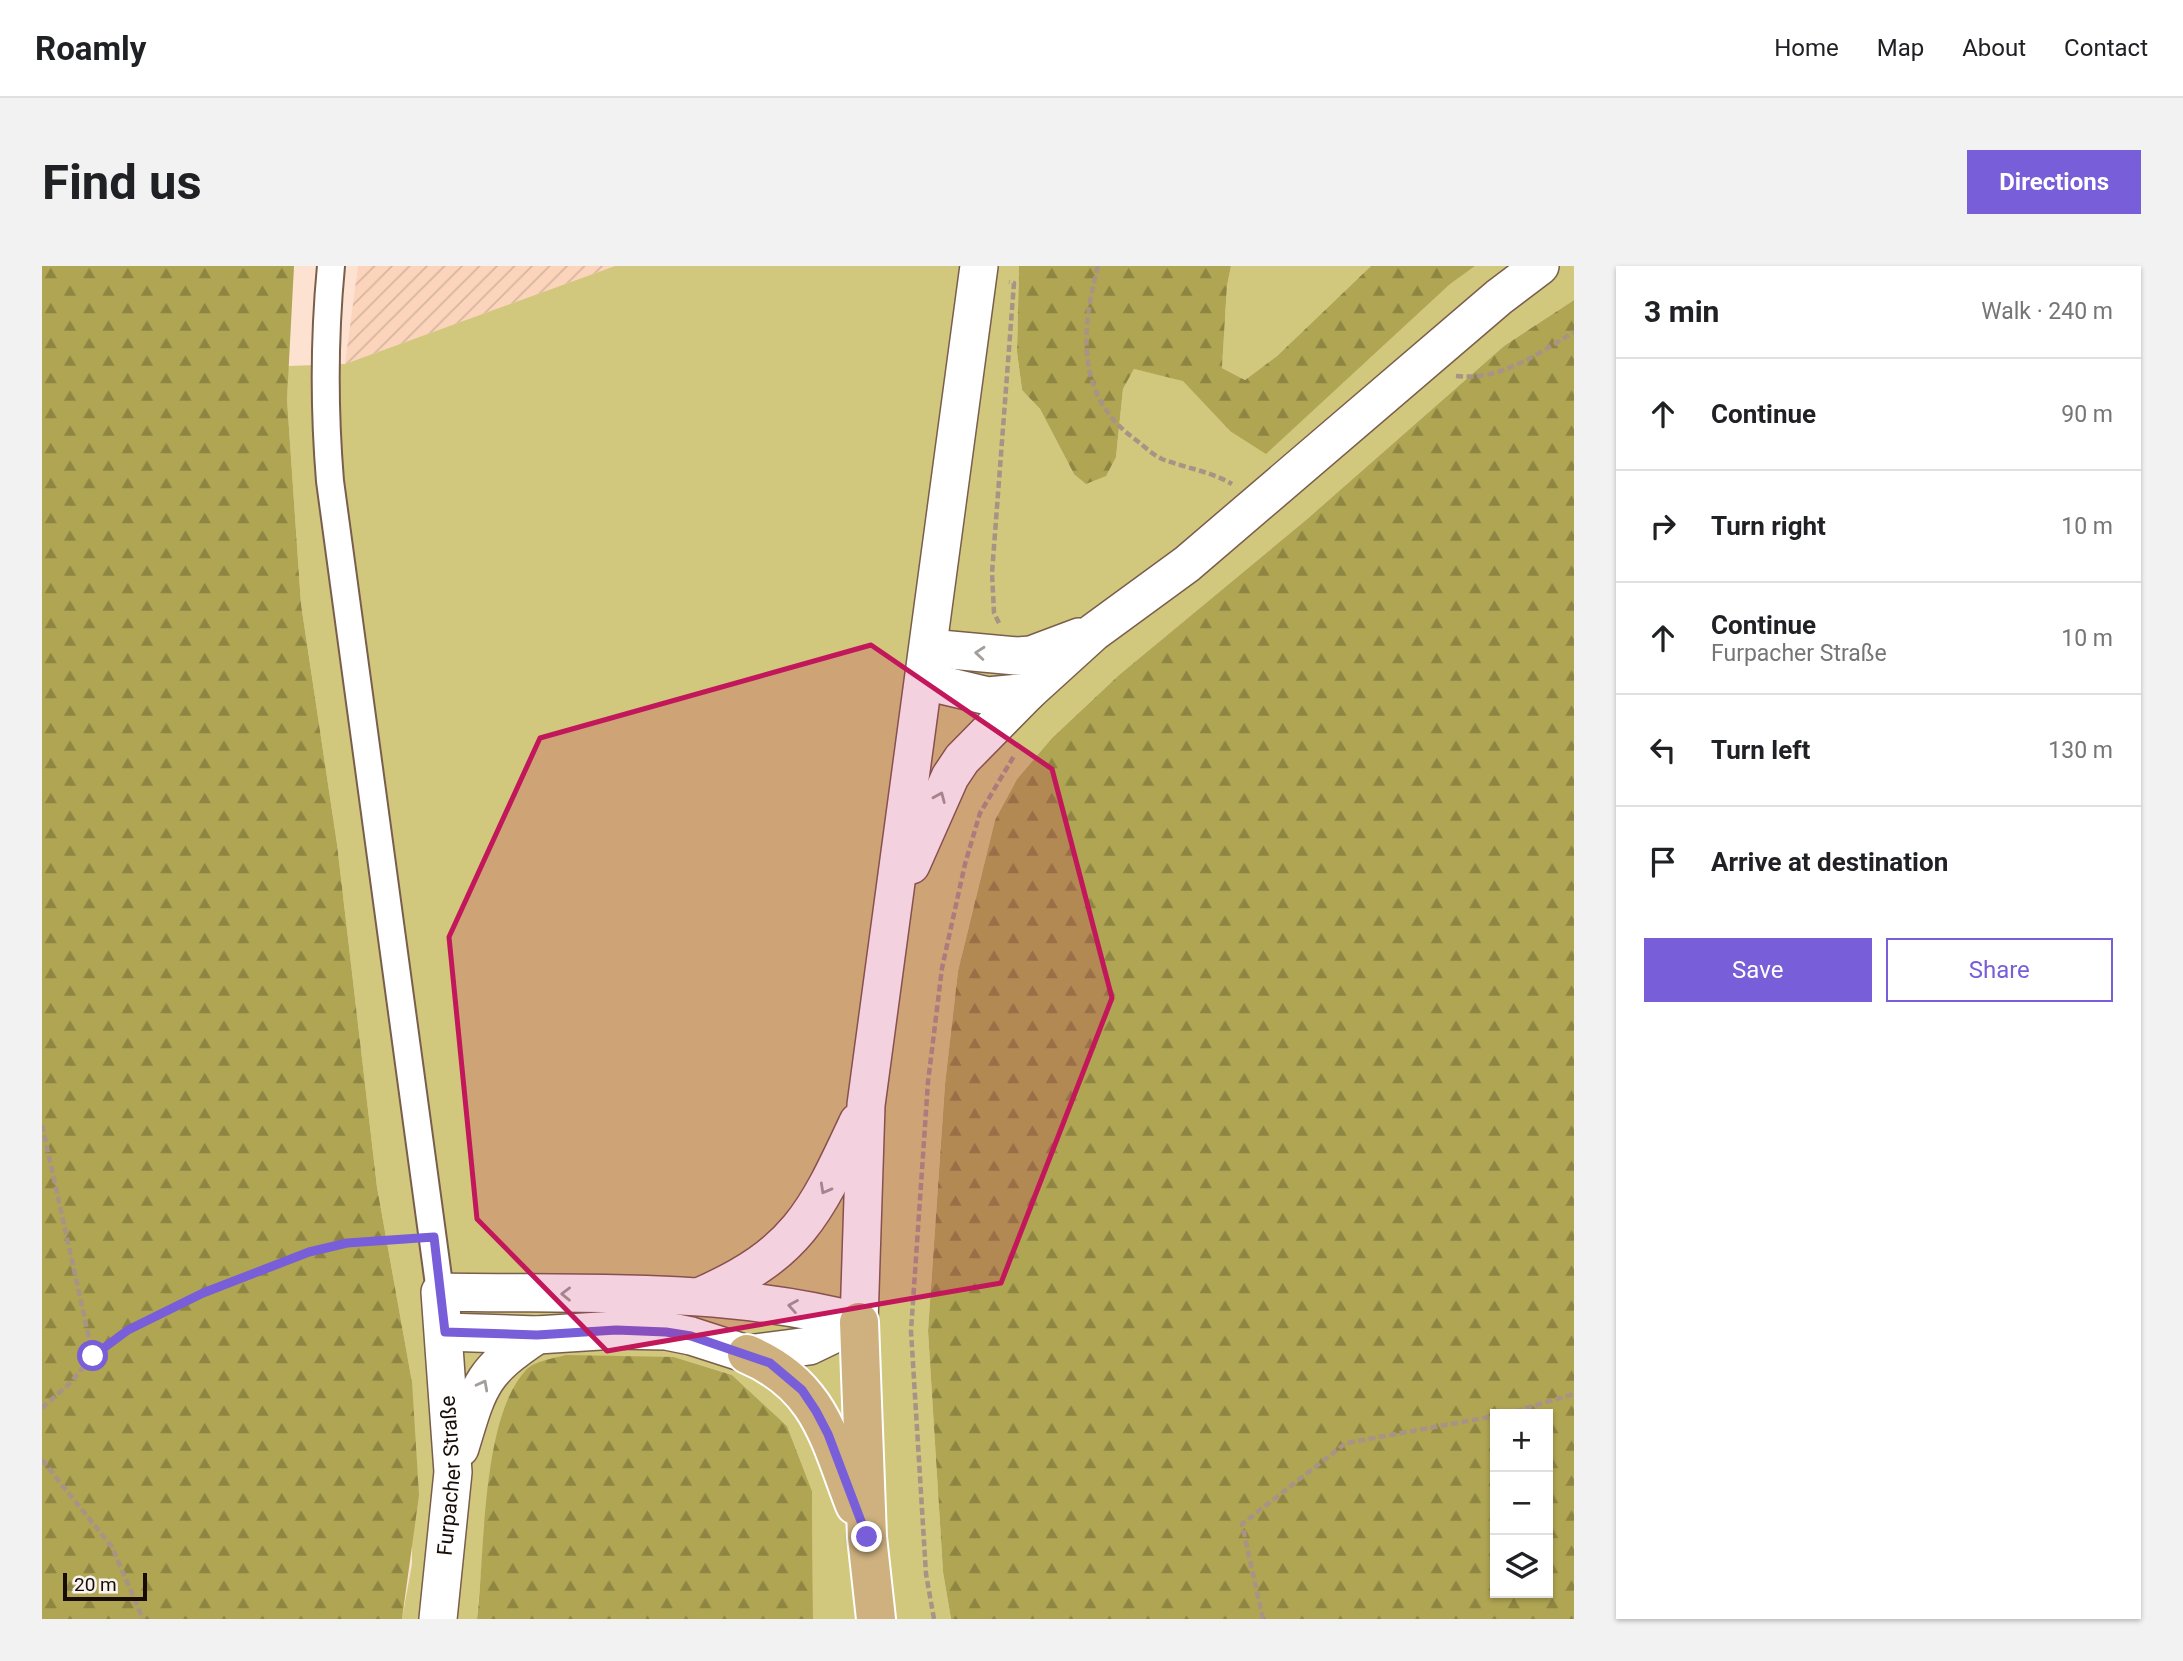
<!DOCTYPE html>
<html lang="en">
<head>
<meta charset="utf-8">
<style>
  :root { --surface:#fff; --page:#f2f2f2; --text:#202124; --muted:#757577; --line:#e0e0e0; --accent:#785ed8 }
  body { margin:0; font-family:Roboto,sans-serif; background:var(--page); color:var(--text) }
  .controls { position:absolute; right:21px; bottom:21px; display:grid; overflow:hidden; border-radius:0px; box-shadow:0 2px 5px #0004 }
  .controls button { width:63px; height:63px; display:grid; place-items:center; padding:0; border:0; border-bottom:2px solid var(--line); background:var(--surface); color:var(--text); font:35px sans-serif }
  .scale { position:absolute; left:21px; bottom:18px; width:84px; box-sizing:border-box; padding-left:7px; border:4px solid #170c06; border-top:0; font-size:19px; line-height:24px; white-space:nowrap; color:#170c06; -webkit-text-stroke:5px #faf4f0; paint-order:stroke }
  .stop { position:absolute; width:21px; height:21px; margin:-16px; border:5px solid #785ed8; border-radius:50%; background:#fff }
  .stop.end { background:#785ed8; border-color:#fff; box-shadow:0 2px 7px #0008 }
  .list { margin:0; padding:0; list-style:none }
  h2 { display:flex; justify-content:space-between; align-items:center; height:91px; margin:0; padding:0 28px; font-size:30px }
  h2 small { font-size:23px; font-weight:400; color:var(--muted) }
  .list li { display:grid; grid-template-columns:46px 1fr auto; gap:21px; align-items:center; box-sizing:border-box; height:112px; padding:0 28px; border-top:2px solid var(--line) }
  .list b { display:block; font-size:26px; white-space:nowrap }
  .list p { margin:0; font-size:23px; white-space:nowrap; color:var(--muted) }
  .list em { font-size:23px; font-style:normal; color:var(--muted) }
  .actions { display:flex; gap:14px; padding:21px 28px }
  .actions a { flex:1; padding:16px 0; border:2px solid var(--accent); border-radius:0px; text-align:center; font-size:24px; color:var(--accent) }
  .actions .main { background:var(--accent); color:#fff }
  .icon { flex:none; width:38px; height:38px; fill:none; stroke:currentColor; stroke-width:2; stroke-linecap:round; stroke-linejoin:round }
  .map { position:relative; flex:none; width:1532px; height:1353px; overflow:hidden; border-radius:0px }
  header { display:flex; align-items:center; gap:42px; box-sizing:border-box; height:98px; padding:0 35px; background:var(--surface); border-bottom:2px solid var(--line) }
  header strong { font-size:33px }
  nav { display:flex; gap:38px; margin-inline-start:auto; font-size:24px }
  .intro { display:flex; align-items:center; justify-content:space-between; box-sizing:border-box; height:168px; padding:0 42px }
  h1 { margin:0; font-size:49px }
  .button { padding:18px 32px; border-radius:0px; background:var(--accent); color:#fff; font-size:24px; font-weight:700 }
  main { display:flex; gap:42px; padding:0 42px }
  aside { flex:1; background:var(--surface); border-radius:0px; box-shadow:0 2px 5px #0004 }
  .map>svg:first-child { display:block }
  .industrial { fill:url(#industrial-furrows) }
  .grass { fill:#d1c77d }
  .forest { fill:url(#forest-firs); fill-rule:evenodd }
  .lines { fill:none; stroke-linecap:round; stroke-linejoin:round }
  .street-casing { stroke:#7a5e4c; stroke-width:30 }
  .secondary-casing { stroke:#7a5e4c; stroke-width:40 }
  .primary-casing { stroke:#fff; stroke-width:42 }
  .path { stroke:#a89387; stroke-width:4.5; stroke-dasharray:7 3.5; stroke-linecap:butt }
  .street { stroke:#fff; stroke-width:26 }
  .secondary { stroke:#fff; stroke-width:37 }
  .primary { stroke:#ceb17f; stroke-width:38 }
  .oneway { stroke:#a29e9b }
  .route { stroke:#785ed8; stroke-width:9 }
  .marked { fill:#c2185b; fill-opacity:0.2; stroke:#c2185b; stroke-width:5; stroke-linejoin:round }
  .labels { text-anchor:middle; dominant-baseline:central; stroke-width:6; stroke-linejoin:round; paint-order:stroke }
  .street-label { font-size:21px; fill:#170c06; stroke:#faf4f0 }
</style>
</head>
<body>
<header>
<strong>Roamly</strong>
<nav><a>Home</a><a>Map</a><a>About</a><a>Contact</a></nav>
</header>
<div class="intro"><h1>Find us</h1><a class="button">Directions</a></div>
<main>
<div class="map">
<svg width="1532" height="1353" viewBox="0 0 1532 1353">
  <defs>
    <pattern id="industrial-furrows" width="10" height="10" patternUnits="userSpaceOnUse" patternTransform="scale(1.75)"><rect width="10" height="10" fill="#fcd4bb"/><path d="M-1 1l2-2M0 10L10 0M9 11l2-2" fill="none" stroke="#d7b59f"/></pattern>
    <pattern id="forest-firs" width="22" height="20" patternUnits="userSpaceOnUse" patternTransform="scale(1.75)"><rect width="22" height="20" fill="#b0a552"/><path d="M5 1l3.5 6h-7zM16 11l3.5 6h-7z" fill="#8e8542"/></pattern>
  </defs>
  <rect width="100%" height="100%" fill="#fde2d2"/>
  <path class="industrial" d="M316 0H573L303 98Z"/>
  <g class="grass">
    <path d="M573 0H977L975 86 980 124 998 143 1032 208 1074 191 1081 123 1092 103 1141 114 1188 165 1433 0H1532V34L1462 80 1264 254 1077 409 1010 472 975 513 953 554 916 705 903 818 886 1065 901 1306 909 1353H771L770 1225 745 1160 690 1109 632 1091 448 1204 435 1353H360L370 1298V1116L335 921 295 578 259 338 245 133 246 100 303 98Z"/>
    <path d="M1189 0H1329L1235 90 1203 114 1180 102 1185 20Z"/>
  </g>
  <g class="forest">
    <path d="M0 0H252L245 133 259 338 295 578 335 921 370 1116 377 1229 360 1353H0Z"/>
    <path d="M977 0H1189L1185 20 1180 102 1203 114 1235 90 1329 0H1433L1408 18 1224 188 1188 165 1141 115 1092 103 1081 123 1074 191 1064 210 1044 218 1032 208 998 143 980 124 975 86Z"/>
    <path d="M1532 34V1353H909L901 1306 886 1065 903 818 916 705 953 554 975 513 1010 472 1077 409 1264 254 1462 80ZM1453 1148H1506V1327H1453Z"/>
    <path d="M524 1089 632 1091 690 1109 745 1160 770 1225 771 1353H435C443 1288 439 1152 484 1104 492 1095 513 1092 524 1089Z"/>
  </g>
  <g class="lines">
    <g class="street-casing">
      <path id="street" d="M289 0C282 73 282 142 288 215L398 1026"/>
    </g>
    <g class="secondary-casing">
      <g id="secondary">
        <path d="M887 382 974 390 989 389 1037 371"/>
        <path d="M883 415 946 430 986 426 1052 366 1145 298 1457 31 1498 0"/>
        <path d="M869 599 908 511 920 493 986 426"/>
        <path d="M659 1030C756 987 773 948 816 856"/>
        <path d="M817 1056 824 839 937 0"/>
        <path d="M403 1066 495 1069 574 1064 624 1065 649 1070 705 1088 767 1080 817 1056"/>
        <path d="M418 1182C437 1119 439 1106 495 1069"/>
        <path id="s1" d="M396 1353 411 1206 398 1026C538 1029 681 1020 817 1056"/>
      </g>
    </g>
    <g class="primary-casing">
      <g id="primary">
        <path d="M817 1056 825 1271 834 1353"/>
        <path d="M705 1088C778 1119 787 1172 813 1239"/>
      </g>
    </g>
    <g class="path">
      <path d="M1056 0C1039 65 1033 130 1094 174 1102 180 1111 189 1120 193 1143 202 1168 205 1190 218"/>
      <path d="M1414 110C1459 115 1495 88 1532 66"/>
      <path d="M957 357 952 347 950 307 972 17 967 16"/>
      <path d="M0 859 51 1090"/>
      <path d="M0 1142 27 1118 51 1090 86 1064 161 1027 267 986 305 977 363 972"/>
      <path d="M1463 1148 1532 1128"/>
      <path d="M0 1194 70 1281 101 1353"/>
      <path d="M892 1353 884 1308 869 1065 886 816 900 702 923 598 938 547 972 490"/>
      <path d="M1221 1353 1200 1258 1304 1177 1453 1150"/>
    </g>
    <use href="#street" class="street"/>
    <use href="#secondary" class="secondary"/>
    <use href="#primary" class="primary"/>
  </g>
  <defs><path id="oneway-chevron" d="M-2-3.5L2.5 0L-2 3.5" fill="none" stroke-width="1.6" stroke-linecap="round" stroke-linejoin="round" transform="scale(1.75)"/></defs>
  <g class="oneway">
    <use href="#oneway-chevron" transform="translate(938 387) rotate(-175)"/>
    <use href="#oneway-chevron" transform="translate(898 531) rotate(-67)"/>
    <use href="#oneway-chevron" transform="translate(783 923) rotate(119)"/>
    <use href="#oneway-chevron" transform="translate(524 1028) rotate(-179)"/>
    <use href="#oneway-chevron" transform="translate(751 1040) rotate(-170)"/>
    <use href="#oneway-chevron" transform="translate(441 1119) rotate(-62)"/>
  </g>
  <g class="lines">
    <path class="route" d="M51 1090 86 1064 161 1027 267 986 305 977 392 971 403 1066 495 1069 574 1064 624 1066 649 1070 728 1097 760 1124 774 1145 786 1168 825 1271"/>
  </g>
  <path class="marked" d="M829 379 1010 503 1070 732 959 1017 565 1085 435 953 407 671 498 472Z"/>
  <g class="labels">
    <g class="street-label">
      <text stroke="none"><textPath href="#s1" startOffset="144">Furpacher Straße</textPath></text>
    </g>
  </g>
</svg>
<div class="controls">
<button>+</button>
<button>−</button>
<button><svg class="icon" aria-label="layers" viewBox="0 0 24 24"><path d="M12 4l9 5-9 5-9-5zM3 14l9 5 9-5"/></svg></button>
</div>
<div class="scale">20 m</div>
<div class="stop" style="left:51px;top:1090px"></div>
<div class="stop end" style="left:825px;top:1271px"></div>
</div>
<aside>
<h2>3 min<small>Walk · 240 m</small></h2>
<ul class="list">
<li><svg class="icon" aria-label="ahead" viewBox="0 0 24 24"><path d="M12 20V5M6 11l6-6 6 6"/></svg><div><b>Continue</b></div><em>90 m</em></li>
<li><svg class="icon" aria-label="right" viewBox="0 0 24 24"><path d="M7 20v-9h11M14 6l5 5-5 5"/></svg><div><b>Turn right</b></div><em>10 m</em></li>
<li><svg class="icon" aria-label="ahead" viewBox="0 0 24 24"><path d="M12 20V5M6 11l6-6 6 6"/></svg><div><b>Continue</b><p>Furpacher Straße</p></div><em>10 m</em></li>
<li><svg class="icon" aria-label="left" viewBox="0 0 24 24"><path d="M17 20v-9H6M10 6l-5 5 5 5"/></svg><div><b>Turn left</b></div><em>130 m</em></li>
<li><svg class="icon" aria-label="arrive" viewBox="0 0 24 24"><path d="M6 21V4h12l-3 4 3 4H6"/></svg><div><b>Arrive at destination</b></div></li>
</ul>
<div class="actions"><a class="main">Save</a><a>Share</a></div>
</aside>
</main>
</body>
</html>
